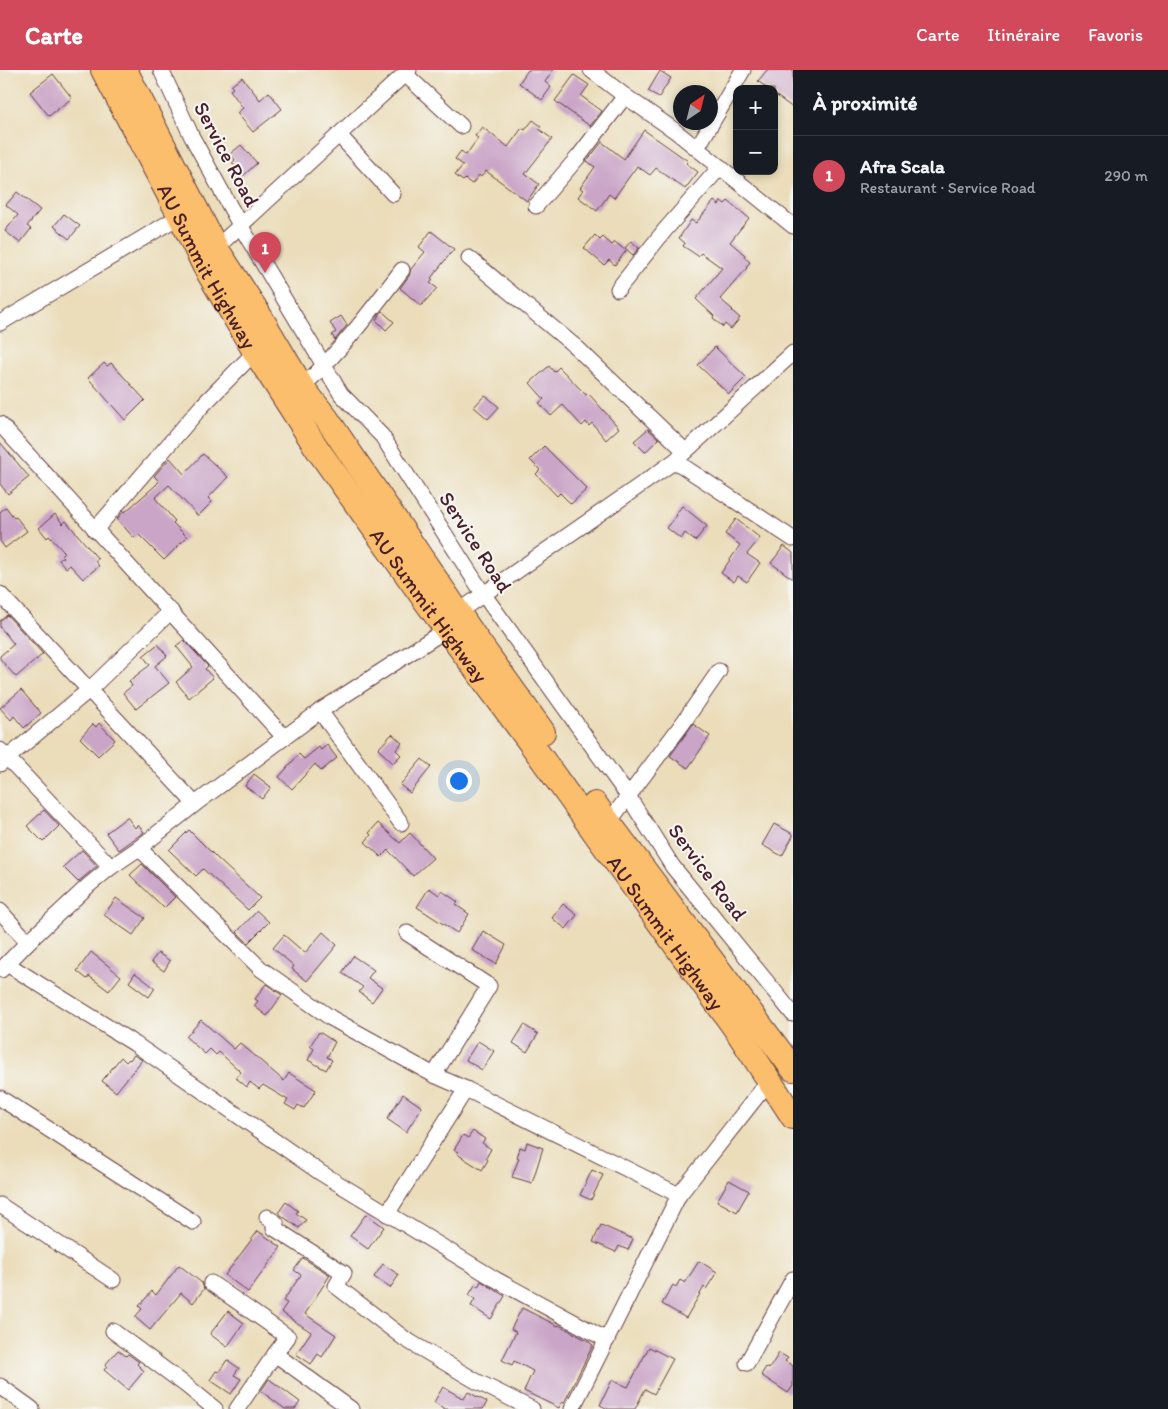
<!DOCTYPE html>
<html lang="fr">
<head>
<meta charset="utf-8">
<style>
  :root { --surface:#171b24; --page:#242831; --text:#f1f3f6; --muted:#9ea1a6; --line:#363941; --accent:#d1495b }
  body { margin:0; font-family:Itim,sans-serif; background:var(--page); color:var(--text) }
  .controls { position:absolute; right:15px; top:15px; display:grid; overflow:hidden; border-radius:10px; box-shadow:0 2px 8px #0003 }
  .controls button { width:45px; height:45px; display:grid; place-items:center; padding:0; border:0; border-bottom:1px solid var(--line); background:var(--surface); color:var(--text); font:25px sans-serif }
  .compass { position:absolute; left:673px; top:15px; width:45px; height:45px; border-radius:50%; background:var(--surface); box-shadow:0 2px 8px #0003; rotate:35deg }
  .you { position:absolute; left:458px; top:710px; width:18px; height:18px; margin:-12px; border:4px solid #fff; border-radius:50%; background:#1a73e8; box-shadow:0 0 0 8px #1a73e833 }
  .badge { display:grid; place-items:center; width:32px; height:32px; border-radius:50%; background:var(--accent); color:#fff; font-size:16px; font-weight:700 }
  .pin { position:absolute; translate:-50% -41px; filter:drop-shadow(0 1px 2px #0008) }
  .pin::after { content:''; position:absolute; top:26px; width:18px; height:15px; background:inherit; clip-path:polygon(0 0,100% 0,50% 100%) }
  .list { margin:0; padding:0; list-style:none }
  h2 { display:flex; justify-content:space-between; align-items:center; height:65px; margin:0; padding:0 20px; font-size:21px }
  h2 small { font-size:16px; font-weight:400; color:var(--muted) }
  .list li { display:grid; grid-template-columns:32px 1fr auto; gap:15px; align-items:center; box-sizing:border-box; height:80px; padding:0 20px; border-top:1px solid var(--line) }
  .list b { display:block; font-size:19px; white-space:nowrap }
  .list p { margin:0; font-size:16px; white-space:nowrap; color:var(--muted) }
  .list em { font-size:16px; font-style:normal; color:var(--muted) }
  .map { position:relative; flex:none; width:793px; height:1339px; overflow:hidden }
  header { display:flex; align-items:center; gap:30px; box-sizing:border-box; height:70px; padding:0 25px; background:var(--accent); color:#fff }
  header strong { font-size:24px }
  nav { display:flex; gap:28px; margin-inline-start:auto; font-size:18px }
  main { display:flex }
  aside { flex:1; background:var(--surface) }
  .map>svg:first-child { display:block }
  .building { fill:#caa5c8 }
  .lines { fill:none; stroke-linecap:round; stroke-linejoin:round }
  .street-casing { stroke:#623c40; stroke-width:17 }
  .primary-casing { stroke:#623c40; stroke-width:26 }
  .street { stroke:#fff; stroke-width:15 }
  .primary { stroke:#fabe6d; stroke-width:24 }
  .labels { text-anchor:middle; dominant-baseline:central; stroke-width:4; stroke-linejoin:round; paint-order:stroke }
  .street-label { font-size:21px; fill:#4a1f2b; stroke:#f6f6f2 }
</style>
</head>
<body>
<header>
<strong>Carte</strong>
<nav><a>Carte</a><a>Itinéraire</a><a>Favoris</a></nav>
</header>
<main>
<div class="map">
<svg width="793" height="1339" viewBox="0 0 793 1339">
  <rect width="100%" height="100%" fill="#f6f6f2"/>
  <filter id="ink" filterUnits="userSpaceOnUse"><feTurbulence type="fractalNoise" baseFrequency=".02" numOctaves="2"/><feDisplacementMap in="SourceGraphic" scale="10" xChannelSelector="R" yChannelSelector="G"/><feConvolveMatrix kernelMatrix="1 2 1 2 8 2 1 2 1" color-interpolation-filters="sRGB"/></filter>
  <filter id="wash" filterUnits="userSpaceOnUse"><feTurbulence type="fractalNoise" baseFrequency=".0096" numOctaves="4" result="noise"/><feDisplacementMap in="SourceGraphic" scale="20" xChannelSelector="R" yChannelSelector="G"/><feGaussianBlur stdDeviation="1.12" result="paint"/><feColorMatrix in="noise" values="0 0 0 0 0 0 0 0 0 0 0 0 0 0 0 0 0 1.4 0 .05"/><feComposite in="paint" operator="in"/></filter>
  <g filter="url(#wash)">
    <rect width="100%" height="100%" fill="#ebddba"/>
    <g id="blocks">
      <g class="building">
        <path d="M528 0H553L545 12 551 17 542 30 519 13Z"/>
        <path d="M767 0H793V38L774 24V19H768L758 11Z"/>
        <path d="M660 1 671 8 659 27 648 21Z"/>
        <path d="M53 4 72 28 49 46 30 22Z"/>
        <path d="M574 5 589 15 581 26 602 41 590 56 555 31Z"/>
        <path d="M242 7 260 30 269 22 282 39 253 62 237 43 243 38 230 20 233 18 231 16Z"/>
        <path d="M533 50 541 56 539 59 552 69 525 104 539 114 527 131 486 101 481 107 479 105 472 114 465 109 463 111 455 105 463 95 455 89 461 81 466 85 478 68 475 66 482 57 508 77 522 58 525 60Z"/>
        <path d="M644 60 688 91 686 93 698 102 685 119 656 98 650 105 637 96 614 128 609 124 597 141 578 127 583 120 580 118 595 97 587 91 602 72 624 89Z"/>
        <path d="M241 75 257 93 243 106 232 93 235 90 230 84Z"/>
        <path d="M17 122 40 140 27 156 31 159 20 173 5 161 18 145 6 135Z"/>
        <path d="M714 131 719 135 721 131 725 134 728 131 749 148 730 172 745 185 744 187 750 192 746 197 747 198 720 229 733 240 732 241 740 248 731 259 725 254 723 257 713 248 714 246 696 229 722 198 701 183 698 186 683 176 685 173 679 168 691 150 696 153Z"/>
        <path d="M64 144 80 156 69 169 54 156Z"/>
        <path d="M431 161 454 179 431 208 433 210 430 213 437 218 421 236 400 218 409 206 411 199 425 182 419 177Z"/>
        <path d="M595 165 600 170 603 167 612 175 615 172 626 181 615 195 609 190 604 195 584 178Z"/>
        <path d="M631 171 639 178 633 185 625 178Z"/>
        <path d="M382 241 394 252 386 260 376 250Z"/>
        <path d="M341 246 347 255 335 270 332 265 336 262 330 253Z"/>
        <path d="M715 277 746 307 729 324 698 295Z"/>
        <path d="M104 293 107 296 111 293 145 330 125 350 88 308Z"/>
        <path d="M549 296 554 302 559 297 586 325 588 323 619 358 606 370 592 353 589 356 586 352 582 356 563 335 551 346 539 333 544 329 530 313Z"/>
        <path d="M485 325 499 337 488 349 474 337Z"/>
        <path d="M648 359 659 369 645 382 634 371Z"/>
        <path d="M0 372 29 407 8 424 0 414Z"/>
        <path d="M544 376 587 419 571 434 560 423 557 426 536 404 540 400 530 390Z"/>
        <path d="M203 384 228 407 208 428 212 432 198 446 169 415 155 428 175 451 173 453 187 467 164 490 138 464 134 468 117 449 124 441 125 442 156 415 159 411 154 406 170 388 184 404Z"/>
        <path d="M682 436 707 456 695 471 685 463 681 469 667 458 677 445 676 444Z"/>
        <path d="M6 437 14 448 16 447 27 461 5 478 0 471V442Z"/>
        <path d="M55 444 63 454 66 451 98 489 95 491 99 496 83 509 70 495 66 498 59 490 63 487 61 485 64 482 49 466 47 468 39 458Z"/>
        <path d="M736 449 760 468 747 484 760 493 747 512 738 506 734 512 721 503 740 475 725 464Z"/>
        <path d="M784 476 793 483V509L771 493Z"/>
        <path d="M7 545 43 584 16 607 0 589V586L14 574 0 557V551Z"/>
        <path d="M184 570 208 596 205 599 213 608 189 628 176 612 193 597 176 576Z"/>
        <path d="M158 574 167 586 155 596 169 613 136 639 123 623 132 616 129 611 150 595 143 586Z"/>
        <path d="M21 620 41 643 24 658 14 646 11 650 0 638Z"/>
        <path d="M99 653 115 670 98 686 80 668 93 654 96 657Z"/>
        <path d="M693 654 710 666 688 698 670 686Z"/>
        <path d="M392 664 402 673 396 680 401 685 393 693 378 679Z"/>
        <path d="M327 675 337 688 321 701 315 694 292 719 279 707 299 684 304 689 319 677 321 680Z"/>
        <path d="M422 689 431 697 410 723 400 715Z"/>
        <path d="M254 704 271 717 262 729 245 716Z"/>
        <path d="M44 740 59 756 43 772 27 756Z"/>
        <path d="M127 747 135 758 138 755 144 762 119 780 106 763Z"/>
        <path d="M378 753 400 773 410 763 433 788 413 806 388 780 381 787 365 772 371 765 369 763Z"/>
        <path d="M774 754 793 764V766L782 786 762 775Z"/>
        <path d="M189 760 218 789 260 828 248 840 203 799 196 806 169 780Z"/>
        <path d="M82 780 97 796 78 812 63 797Z"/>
        <path d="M142 794 175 827 164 838 130 805Z"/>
        <path d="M429 818 439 825 442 821 458 832 456 835 469 844 457 863 417 837Z"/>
        <path d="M116 828 145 848 133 865 104 845Z"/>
        <path d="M563 834 577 845 566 859 552 848Z"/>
        <path d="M257 841 269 852 248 873 237 862Z"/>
        <path d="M483 861 506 875 496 894 472 880Z"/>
        <path d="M323 862 337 875 307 911 292 899 294 896 273 878 284 865 305 883Z"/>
        <path d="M91 882 121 906 109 921 89 906 87 909 77 901Z"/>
        <path d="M158 883 170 891 164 901 151 892Z"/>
        <path d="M353 886 374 900 368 908 382 918 372 932 359 922 363 917 342 903Z"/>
        <path d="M135 903 155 918 149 927 129 912Z"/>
        <path d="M266 914 282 925 267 946 254 936 258 931 255 929Z"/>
        <path d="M201 950 234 979 240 973 284 1011 289 1003 316 1020 304 1038 298 1035 295 1040 285 1034 288 1030 263 1015 259 1019 250 1012 247 1017 236 1008 241 1002 219 982 216 985 210 979 205 984 186 967Z"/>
        <path d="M524 955 538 964 527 982 513 973Z"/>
        <path d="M319 962 335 972 327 987 332 990 326 1000 308 990 314 979 310 976Z"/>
        <path d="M478 971 494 981 482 1000 466 990Z"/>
        <path d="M134 985 142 990 116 1022 102 1011 121 987 126 992 129 989 130 990Z"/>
        <path d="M403 1024 422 1037 406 1062 387 1049Z"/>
        <path d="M473 1061 485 1069 482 1073 491 1079 486 1088 488 1090 482 1100 457 1084 458 1082 454 1080 463 1065 468 1068Z"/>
        <path d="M527 1072 543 1078 532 1113 512 1107 519 1088H517L520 1077 525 1079Z"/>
        <path d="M592 1100 603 1105 591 1130 580 1125Z"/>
        <path d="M729 1110 749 1121 737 1142 717 1131Z"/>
        <path d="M286 1132 298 1141 296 1143 306 1150 299 1158 278 1143Z"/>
        <path d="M366 1144 384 1157 368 1179 350 1166Z"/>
        <path d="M601 1155 633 1169 628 1180 619 1176 616 1182 593 1172Z"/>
        <path d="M258 1161 281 1177 248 1222 225 1205Z"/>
        <path d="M303 1188 330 1205 305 1244 336 1265 322 1287 318 1284 311 1294 296 1284 311 1262 281 1242 287 1233 283 1231 301 1205 294 1200Z"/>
        <path d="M699 1191 717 1202 706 1219 704 1217 686 1248 662 1234 673 1215 676 1217 680 1210 685 1213Z"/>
        <path d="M383 1194 399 1205 390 1218 374 1207Z"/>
        <path d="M179 1195 202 1213 204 1219 193 1233 181 1223 150 1260 135 1247 142 1239 139 1236 152 1221 156 1225Z"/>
        <path d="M481 1211 505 1226 491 1249 471 1236 475 1229 469 1225 475 1215 478 1217Z"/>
        <path d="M522 1238 558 1256 559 1255 590 1272V1273L593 1275 564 1333 562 1332 559 1338 524 1321 533 1301 514 1291 512 1295 502 1290 516 1262 511 1259Z"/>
        <path d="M228 1241 244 1253 227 1277 210 1264Z"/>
        <path d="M649 1277 673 1289 654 1324 645 1319 635 1339H608L600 1335 612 1310 628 1317Z"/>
        <path d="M118 1280 126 1286 128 1284 139 1292 137 1294 144 1301 128 1320 104 1300 107 1296 105 1295Z"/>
        <path d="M779 1283 788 1288 785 1291 793 1296V1316L788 1323 761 1305 766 1297 769 1299Z"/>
        <path d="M227 1290 239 1298 234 1305 241 1309 231 1324 210 1310 216 1301 219 1302Z"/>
        <path d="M269 1309 300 1332 295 1339H285L261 1321Z"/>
        <path d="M443 1317 464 1329 468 1322 487 1332 483 1339H445L434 1332Z"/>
      </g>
    </g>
  </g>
  <g filter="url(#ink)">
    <use href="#blocks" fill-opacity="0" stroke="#623c40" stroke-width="1"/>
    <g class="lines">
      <g class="street-casing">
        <g id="street">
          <path d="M161 0 192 67 240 155 341 324 382 366 484 525 628 726 673 797 793 944"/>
          <path d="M591 0 625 26 674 60 793 156"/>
          <path d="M405 4 461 56"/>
          <path d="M339 65 393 124"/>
          <path d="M697 78 743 0"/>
          <path d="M536 136 579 86 625 26"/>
          <path d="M216 178 409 0"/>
          <path d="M469 188 577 278 685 381"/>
          <path d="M618 219 665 160 720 97"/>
          <path d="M0 253 180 146"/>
          <path d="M302 317C340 282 371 241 402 200"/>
          <path d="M0 354C94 459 190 562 284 667"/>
          <path d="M675 391 793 469"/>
          <path d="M95 460 201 337 255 282"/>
          <path d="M0 524 195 734"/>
          <path d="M458 542 675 391 793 283"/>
          <path d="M320 641 401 753"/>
          <path d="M0 680 111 797"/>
          <path d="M0 694 89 620 171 541"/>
          <path d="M607 752H609L683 653 719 601"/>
          <path d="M139 778 261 899 331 948 434 1005 466 1019 679 1125"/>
          <path d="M0 841 28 872"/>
          <path d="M407 863 489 916 434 1005"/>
          <path d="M7 894 135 974 321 1103 495 1209 607 1270"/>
          <path d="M1 900 28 872 89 815 111 797 139 778 195 734 320 641 447 559"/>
          <path d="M0 1028 193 1152"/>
          <path d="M0 1135 113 1210"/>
          <path d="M387 1144 466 1019"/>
          <path d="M267 1147 276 1153 274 1158 344 1203 336 1216 405 1269 476 1311 532 1339"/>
          <path d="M211 1213 288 1267 275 1284 351 1339"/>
          <path d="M113 1261 187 1316 215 1339"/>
          <path d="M747 1293 793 1209"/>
          <path d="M0 1316 32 1339"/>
          <path d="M237 1339 275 1284"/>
          <path d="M572 1339 679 1125 769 1011"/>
        </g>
      </g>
      <g class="primary-casing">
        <g id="primary">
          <path id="s1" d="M103 0 180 146 205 197 255 282 318 380 427 533 540 686 737 961 793 1047"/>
          <path d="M125 0 216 178 257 241 302 317 327 349 477 570 543 662"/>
          <path d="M595 734 793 999"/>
        </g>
      </g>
      <use href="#street" class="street"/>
      <use href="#primary" class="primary"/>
    </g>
  </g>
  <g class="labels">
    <g class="street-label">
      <text transform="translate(227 84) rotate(62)">Service Road</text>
      <text stroke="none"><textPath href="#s1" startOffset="222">AU Summit Highway</textPath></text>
      <text transform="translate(476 472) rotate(57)">Service Road</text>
      <text stroke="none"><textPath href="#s1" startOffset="628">AU Summit Highway</textPath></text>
      <text transform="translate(708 802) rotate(53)">Service Road</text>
      <text stroke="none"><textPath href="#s1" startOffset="1032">AU Summit Highway</textPath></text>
    </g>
  </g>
</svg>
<div class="controls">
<button>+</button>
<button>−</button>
</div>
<svg class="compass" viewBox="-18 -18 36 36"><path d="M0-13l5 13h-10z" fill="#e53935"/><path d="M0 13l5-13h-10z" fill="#9ea1a6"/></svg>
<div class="you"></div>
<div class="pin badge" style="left:265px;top:203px">1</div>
</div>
<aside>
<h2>À proximité<small></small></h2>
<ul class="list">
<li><span class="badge">1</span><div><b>Afra Scala</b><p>Restaurant · Service Road</p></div><em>290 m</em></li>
</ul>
</aside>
</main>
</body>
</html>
